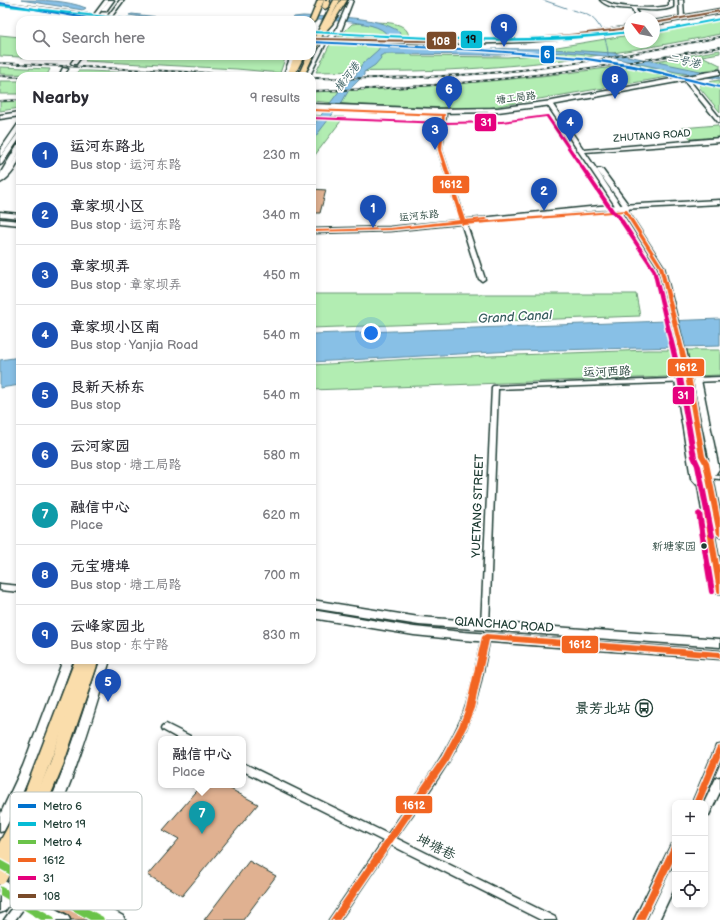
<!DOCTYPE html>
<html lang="en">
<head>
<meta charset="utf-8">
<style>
  :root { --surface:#fff; --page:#f7f7f7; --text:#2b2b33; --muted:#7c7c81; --line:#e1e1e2; --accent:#1f3d34 }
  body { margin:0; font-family:"Balsamiq Sans","LXGW WenKai TC",sans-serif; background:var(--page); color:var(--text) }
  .controls { position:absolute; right:12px; bottom:12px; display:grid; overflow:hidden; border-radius:8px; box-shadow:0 2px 6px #0003 }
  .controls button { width:36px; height:36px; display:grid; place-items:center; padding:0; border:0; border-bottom:1px solid var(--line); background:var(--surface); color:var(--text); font:20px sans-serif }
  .compass { position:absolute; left:624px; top:12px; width:36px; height:36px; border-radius:50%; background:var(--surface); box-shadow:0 2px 6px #0003; rotate:302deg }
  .you { position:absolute; left:371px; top:333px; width:14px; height:14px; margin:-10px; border:3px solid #fff; border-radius:50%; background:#1a73e8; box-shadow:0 0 0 6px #1a73e833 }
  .badge { display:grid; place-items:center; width:26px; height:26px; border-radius:50%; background:var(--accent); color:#fff; font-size:13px; font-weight:700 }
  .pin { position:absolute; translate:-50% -33px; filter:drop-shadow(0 1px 2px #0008) }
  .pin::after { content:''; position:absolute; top:21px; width:14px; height:12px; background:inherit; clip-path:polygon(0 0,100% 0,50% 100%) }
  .popup { position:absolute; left:158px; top:736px; width:88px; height:52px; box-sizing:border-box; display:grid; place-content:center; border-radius:8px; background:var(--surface); filter:drop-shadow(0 1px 3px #0005); font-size:13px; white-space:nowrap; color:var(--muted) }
  .popup b { font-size:15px; color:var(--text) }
  .popup::after { content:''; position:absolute; left:50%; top:100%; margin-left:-8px; border:8px solid transparent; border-top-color:var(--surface) }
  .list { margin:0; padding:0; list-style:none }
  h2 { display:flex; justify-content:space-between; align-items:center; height:52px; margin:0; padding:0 16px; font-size:17px }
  h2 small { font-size:13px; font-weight:400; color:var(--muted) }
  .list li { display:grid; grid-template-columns:26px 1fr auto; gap:12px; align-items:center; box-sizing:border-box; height:60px; padding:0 16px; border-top:1px solid var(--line) }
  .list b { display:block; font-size:15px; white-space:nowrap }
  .list p { margin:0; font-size:13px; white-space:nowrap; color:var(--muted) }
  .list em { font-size:13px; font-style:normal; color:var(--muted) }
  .icon { flex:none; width:22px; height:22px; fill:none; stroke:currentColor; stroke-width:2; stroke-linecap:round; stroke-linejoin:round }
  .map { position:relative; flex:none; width:720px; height:920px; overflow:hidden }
  .search { position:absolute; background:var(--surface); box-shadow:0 2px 6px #0003; left:16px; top:16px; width:300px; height:44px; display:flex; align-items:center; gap:10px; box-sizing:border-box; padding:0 14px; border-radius:12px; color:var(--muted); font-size:15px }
  .panel { position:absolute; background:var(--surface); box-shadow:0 2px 6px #0003; left:16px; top:72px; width:300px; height:592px; border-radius:12px }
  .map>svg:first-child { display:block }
  .green { fill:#b2edb2; stroke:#689573 }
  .water { fill:#88c0e6; stroke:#5e8c9f }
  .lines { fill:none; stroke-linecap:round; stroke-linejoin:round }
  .stream { stroke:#5e8c9f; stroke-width:1 }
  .building { fill:#e0b191; stroke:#1f3d34 }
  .secondary-tunnel { stroke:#d2d8d6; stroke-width:5.5; stroke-dasharray:5.5 3; stroke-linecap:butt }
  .minor-casing { stroke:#1f3d34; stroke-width:3 }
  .tertiary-casing { stroke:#1f3d34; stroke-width:3 }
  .secondary-casing { stroke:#1f3d34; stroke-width:3 }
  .primary-casing { stroke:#1f3d34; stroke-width:3 }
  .trunk-casing { stroke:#1f3d34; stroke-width:3 }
  .minor { fill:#fff; fill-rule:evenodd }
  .tertiary { fill:#fff; fill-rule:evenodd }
  .secondary { fill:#fff; fill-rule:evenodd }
  .primary { fill:#faddab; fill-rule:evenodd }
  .trunk { fill:#faddab; fill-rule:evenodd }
  .rail-casing { stroke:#1f3d34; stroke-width:2 }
  .rail { stroke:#fff; stroke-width:1; stroke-dasharray:3.5; stroke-linecap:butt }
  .tertiary-bridge-far1-casing { stroke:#1f3d34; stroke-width:9; stroke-linecap:butt }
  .tertiary-bridge-casing { stroke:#1f3d34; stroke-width:11; stroke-linecap:butt }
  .primary-bridge-far1-casing { stroke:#1f3d34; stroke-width:8; stroke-linecap:butt }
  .primary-bridge-casing { stroke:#1f3d34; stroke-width:16; stroke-linecap:butt }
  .tertiary-bridge-far1 { stroke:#fff; stroke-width:6 }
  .tertiary-bridge { stroke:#fff; stroke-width:8 }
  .primary-bridge-far1 { stroke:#faddab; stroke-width:6 }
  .primary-bridge { stroke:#faddab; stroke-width:13 }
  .bus-1-casing { stroke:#fff; stroke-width:3 }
  .bus-2-casing { stroke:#fff; stroke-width:3 }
  .bus-3-casing { stroke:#fff; stroke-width:3 }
  .bus-1 { fill:#f26522; fill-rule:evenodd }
  .bus-2 { fill:#e5007d; fill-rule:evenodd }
  .bus-3 { fill:#7a4b2a; fill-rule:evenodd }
  .metro-1-casing { stroke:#fff; stroke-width:3 }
  .metro-2-casing { stroke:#fff; stroke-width:3 }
  .metro-3-casing { stroke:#fff; stroke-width:3 }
  .metro-1 { fill:#0072ce; fill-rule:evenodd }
  .metro-2 { fill:#06bcd6; fill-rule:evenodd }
  .metro-3 { fill:#6bc349; fill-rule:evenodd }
  .bus-dot { fill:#1f3d34; stroke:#fff; stroke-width:1.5 }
  .labels { text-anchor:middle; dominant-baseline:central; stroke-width:3.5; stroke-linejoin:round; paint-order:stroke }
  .far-street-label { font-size:10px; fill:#1f3d34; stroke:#fff }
  .far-water-label { font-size:11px; font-style:italic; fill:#395e60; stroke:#fff }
  .bus-label { font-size:11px; fill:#1f3d34; stroke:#fff; text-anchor:end }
  .street-label { font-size:12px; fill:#1f3d34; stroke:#fff }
  .water-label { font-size:13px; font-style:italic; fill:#395e60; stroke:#fff }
  .near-poi-label { font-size:14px; font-weight:bold; fill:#1f3d34; stroke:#fff; text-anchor:end }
  .near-street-label { font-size:14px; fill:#1f3d34; stroke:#fff }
  .key { fill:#fff; stroke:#bcc5c2; stroke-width:1 }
  .key-label { font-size:11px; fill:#1f3d34 }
  .line-badge { stroke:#fff; stroke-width:1.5 }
  .badge-label { font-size:11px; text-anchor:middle; font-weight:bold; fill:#fff }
  .pale-badge-label { font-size:11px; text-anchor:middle; font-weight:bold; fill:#111 }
</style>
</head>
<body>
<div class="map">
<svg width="720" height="920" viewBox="0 0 720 920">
  <rect width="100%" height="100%" fill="#fff"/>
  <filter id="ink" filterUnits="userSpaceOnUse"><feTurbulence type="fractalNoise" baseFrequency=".025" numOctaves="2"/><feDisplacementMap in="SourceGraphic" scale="8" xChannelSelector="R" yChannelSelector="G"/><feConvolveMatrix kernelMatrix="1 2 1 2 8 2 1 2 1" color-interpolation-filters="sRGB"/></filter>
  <g filter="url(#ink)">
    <g class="green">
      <path d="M720 20V34C630 52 538 66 446 70 403 72 359 71 316 72L329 46 352 24C365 23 399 18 407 31 411 38 411 48 412 56L507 57 539 55 551 48 630 35V42H654V31Z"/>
      <path d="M0 35 20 37V56H62L60 59 0 56Z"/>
      <path d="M720 50V53L702 56 720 65V68L481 109 359 105 312 101V92C449 87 585 75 720 50Z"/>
      <path d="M89 56H286L280 73 237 69 85 61Z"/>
      <path d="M0 67 50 69 47 75 0 74Z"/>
      <path d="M78 71H88L205 76H75Z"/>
      <path d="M720 80V112L699 87 702 83Z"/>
      <rect x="0" y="81" width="20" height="13"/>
      <path d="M20 101V108L0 111V102Z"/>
      <path d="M312 115 344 117 312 159Z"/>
      <path d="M717 125 720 129V137L691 139 682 128Z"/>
      <path d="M312 294H636L640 316 312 328Z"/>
      <path d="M648 350H720V375L312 390V365L412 359Z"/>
    </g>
    <g class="water">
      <path d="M21 0C42 0 66 0 86 8L83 10Z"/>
      <path d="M132 14 185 20H162L129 15Z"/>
      <path d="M303 16C334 18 372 14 400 32L399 35 390 48H392L552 49 613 53 720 75V79L676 72 605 56 567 52 497 55 384 54 380 56 381 58 375 65 364 72V75L349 90 342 102 312 141V127L340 90 355 76 362 64 378 50 387 35C379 18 308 20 291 20L294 17Z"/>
      <path d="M720 319V346L513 351 312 362V334Z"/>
      <path d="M20 357V385L0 388V360Z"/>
    </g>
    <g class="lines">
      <g class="stream">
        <path d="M543 0 566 8"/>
        <path d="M572 10C578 12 585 13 591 17 601 24 608 43 608 55"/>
      </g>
    </g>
    <g class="building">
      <path d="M312 189 326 190 320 213H312Z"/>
      <path d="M202 785H223L258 804 182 896 148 875 179 839 163 830Z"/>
      <path d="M75 849 124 879 113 909 106 905 114 884 69 855Z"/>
      <path d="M249 861 276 876 243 920H204Z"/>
      <path d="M45 888 103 920H71L69 915 37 897Z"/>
    </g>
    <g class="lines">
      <g class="secondary-tunnel">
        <path d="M102 20 110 10"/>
        <path d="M65 69 70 63"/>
      </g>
      <g class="minor-casing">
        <g id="minor">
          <path d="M600 0C606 0 609 4 615 5 632 8 652 9 669 6V0H673V7C663 12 648 10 636 9L639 18H635L632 9C621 8 609 9 600 0Z"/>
          <path d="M679 0H683L684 18 682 19 680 18Z"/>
          <path d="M323 42 326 43 310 75 306 76V75Z"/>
          <path d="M291 56H295L288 74 284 75V74Z"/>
          <path d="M442 114 446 115 442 150 485 279 482 281 479 279 438 150Z"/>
          <path d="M720 377V381L498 389 489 626 488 628H482L481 626 492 387 493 386Z"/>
          <path d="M707 474 720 475V479L707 478 706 476Z"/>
          <path d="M0 584 20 586V592L0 590Z"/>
          <path d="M486 634 489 635 490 637C485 661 481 685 474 708 460 753 422 800 396 838L555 917 556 920H541L391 845 340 920H329L383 841 243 771V763L388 834C412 799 440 765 458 726 471 700 475 665 482 637L483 635Z"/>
          <path d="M166 724 190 736 191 739H179L163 730 162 728 163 726Z"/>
          <path d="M26 893 30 895 31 898 15 920H4L22 895Z"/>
        </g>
      </g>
      <g class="tertiary-casing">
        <g id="tertiary">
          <path d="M105 0H109L94 20H90Z"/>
          <path d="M120 0H124L109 20H105Z"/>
          <path d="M686 81H690L720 118V123L718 122 686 83Z"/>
          <path d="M547 102H551L584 150 720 138V142L585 152 621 206 624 207 597 170 598 169H602L630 207 628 211 664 267 673 302 672 303H668L667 302 658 267 623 212 616 207 546 103Z"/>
          <path d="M20 123V129L2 155 0 156V150L18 124Z"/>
          <path d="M20 153C20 164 10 178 0 183V178L6 173 18 154Z"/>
          <path d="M676 378H679L683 380 696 460 699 454H705L710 462 693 380 697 378 701 380 719 469 713 478 720 513V537L716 534 702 464 720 565V594L717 593 715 591 698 486 691 478 675 380Z"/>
          <path d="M720 745V761L702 803H692L715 749 716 746Z"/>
          <path d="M720 777V792L709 815 705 817 704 803 716 778Z"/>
          <path d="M675 843V860L646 920H634L671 845Z"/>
          <path d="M675 869V886L659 920H647L671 870Z"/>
        </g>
      </g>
      <g class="secondary-casing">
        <g id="secondary">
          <path d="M109 0H114L106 11H102L101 10Z"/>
          <path d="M349 0H353L341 31 333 38C406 40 479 43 552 37 578 34 604 31 630 26V30C604 34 578 38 552 40 478 46 404 43 330 41L327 43 324 41H312V37L327 38 336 30Z"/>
          <path d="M0 2 116 18 119 20H106L0 4Z"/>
          <path d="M720 9V13L654 25V21Z"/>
          <path d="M76 56H82L76 64H72L71 63Z"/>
          <path d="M63 68 68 69 63 76H59Z"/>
          <path d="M720 70V74L552 105 498 112 439 113 312 108V104L439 109 498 108 552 101Z"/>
          <path d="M20 112V116L0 119V115Z"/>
          <path d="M20 132V138L2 164 0 165V158L18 133Z"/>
          <path d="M20 144V151L3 179 0 181V174L17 146Z"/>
          <path d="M720 200V204L600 210 390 231 312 233V229L390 227 600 206Z"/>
          <path d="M0 212 20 214V218L0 216Z"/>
          <path d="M0 219 20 221V225L0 223Z"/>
          <path d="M312 600 419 617 720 639V647L419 625 312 608Z"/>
          <path d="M312 610 414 627 463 632 720 651V659L463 640 414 635 312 618Z"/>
          <path d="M63 660H73C52 718 33 776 4 831L0 832V815L23 766Z"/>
          <path d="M100 660H110C89 730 68 801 32 866L123 916 125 920H106L27 876 19 889 68 916 70 920H51L13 899 5 911 0 913V896L2 893 0 892V879L8 883 17 870 1 861 0 854 5 852 22 860C57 797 78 728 100 660Z"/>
        </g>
      </g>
      <g class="primary-casing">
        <g id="primary">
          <path d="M318 0H324L315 21 312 23V20H310Z"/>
          <path d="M341 0H347L332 24 321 36H317L316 35 328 22Z"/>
          <path d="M312 55 313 56 304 76H298L307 56Z"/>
          <path d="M294 56H300L293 76H287Z"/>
        </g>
      </g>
      <g class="trunk-casing">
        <g id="trunk">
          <path d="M324 0H330L328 7 325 9 322 7Z"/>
          <path d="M334 0H340L322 35 317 36 316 35Z"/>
          <path d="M298 56H304L294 76H288Z"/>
        </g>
      </g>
      <use href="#minor" class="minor"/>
      <use href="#tertiary" class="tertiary"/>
      <use href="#secondary" class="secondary"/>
      <use href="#primary" class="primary"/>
      <use href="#trunk" class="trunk"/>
      <g class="rail-casing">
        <g id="rail">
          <path d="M0 63 274 76"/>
          <path d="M0 76 20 77"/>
          <path d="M312 78C391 79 469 77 547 67 605 60 663 48 720 37"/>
          <path d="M312 91C450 88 585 72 720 47"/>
          <path d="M0 101 20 100"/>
        </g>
      </g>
      <use href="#rail" class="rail"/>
      <g class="tertiary-bridge-far1-casing">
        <path id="tertiary-bridge-far1" d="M670 302 682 351"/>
      </g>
      <g class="tertiary-bridge-casing">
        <path id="tertiary-bridge" d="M682 350 702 456"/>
      </g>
      <g class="primary-bridge-far1-casing">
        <path id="primary-bridge-far1" d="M312 51 319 35"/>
      </g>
      <g class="primary-bridge-casing">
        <g id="primary-bridge">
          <path d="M0 855 26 807 82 660"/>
          <path d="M0 878 38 808 57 763 92 660"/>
        </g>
      </g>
      <use href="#tertiary-bridge-far1" class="tertiary-bridge-far1"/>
      <use href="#tertiary-bridge" class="tertiary-bridge"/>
      <use href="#primary-bridge-far1" class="primary-bridge-far1"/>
      <use href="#primary-bridge" class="primary-bridge"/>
      <g class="bus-1-casing">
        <g id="bus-1">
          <path d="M312 109 445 114 442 150 465 220 485 218 487 219 485 220 466 222 627 210 663 267 691 376 705 456 709 463 720 518V536L717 534 703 463 699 456 685 376 659 267 624 212 464 225H462L461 223 390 230 312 232V230L390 228 460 220 438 150 442 116 312 111Z"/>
          <path d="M707 510 710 512 720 571V593H718L717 591 704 512Z"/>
          <path d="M486 634 720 652V658L489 640 474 708 467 726 449 760 339 920H330L443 756 459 726 466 708 482 637 484 635Z"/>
          <path d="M720 746V758L701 803H693L716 749 717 747Z"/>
          <path d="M675 844V857L644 920H636L672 845Z"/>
        </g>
      </g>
      <g class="bus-2-casing">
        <g id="bus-2">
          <path d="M547 115H548L614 210 621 216 656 270 683 378 697 457 701 466 715 536 714 538H712L709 536 695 466 691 457 677 378 652 270 617 218 610 212 546 117 502 123 444 124 312 119V117L444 122 502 121Z"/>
          <path d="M699 511 702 513 715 592 714 594H710L709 592 696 513Z"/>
        </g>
      </g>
      <g class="bus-3-casing">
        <g id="bus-3">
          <path d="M0 2 116 19 118 20H109L0 4Z"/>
          <path d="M720 10V12L654 24V22Z"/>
          <path d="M630 27V29C591 34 552 39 512 40 446 44 379 41 312 40V38C379 39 446 42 512 38 552 36 591 32 630 27Z"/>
        </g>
      </g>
      <use href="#bus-1" class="bus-1"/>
      <use href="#bus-2" class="bus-2"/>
      <use href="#bus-3" class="bus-3"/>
      <g class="metro-1-casing">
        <g id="metro-1">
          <path d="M0 2 98 19 100 20H91L0 4Z"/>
          <path d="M312 41 480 49 581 57 634 65 720 86V88L634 68 581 59 480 51 312 43Z"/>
        </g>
      </g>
      <g class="metro-2-casing">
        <g id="metro-2">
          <path d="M0 4 132 19 134 20H122L0 6Z"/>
          <path d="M720 18V20L654 33V31Z"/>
          <path d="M312 31C392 35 472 41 551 37 578 36 604 34 630 31V33C604 36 578 39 551 40 472 43 392 37 312 33Z"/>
        </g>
      </g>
      <g class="metro-3-casing">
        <g id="metro-3">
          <path d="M0 860 103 917 104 920H90L0 869Z"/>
          <path d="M0 886 54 917 55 920H41L0 895Z"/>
        </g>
      </g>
      <use href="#metro-1" class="metro-1"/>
      <use href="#metro-2" class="metro-2"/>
      <use href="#metro-3" class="metro-3"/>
    </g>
  </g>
  <defs>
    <g id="bus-ring" transform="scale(0.9)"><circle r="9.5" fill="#fff" stroke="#1f3d34" stroke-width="1.5"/><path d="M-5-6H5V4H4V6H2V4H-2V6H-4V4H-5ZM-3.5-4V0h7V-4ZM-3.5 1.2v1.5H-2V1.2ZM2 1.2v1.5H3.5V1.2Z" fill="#1f3d34"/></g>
  </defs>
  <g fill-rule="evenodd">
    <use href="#bus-ring" x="644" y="708"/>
  </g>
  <circle class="bus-dot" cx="704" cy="546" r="3.5"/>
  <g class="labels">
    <g class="far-street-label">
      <text transform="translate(516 98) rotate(-7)">塘工局路</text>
      <text transform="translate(652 136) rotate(-4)">ZHUTANG ROAD</text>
      <text transform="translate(419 216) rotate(-6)">运河东路</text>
    </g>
    <g class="far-water-label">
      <text transform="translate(684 61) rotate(12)">二号港</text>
      <text transform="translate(347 77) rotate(-52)">横河港</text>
    </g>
    <g class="bus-label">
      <text x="696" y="546">新塘家园</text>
    </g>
    <g class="street-label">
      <text transform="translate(607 372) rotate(-2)">运河西路</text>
      <text transform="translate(478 506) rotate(-88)">YUETANG STREET</text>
      <text transform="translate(504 625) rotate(4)">QIANCHAO ROAD</text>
    </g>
    <g class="water-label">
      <text transform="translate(515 317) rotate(-3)">Grand Canal</text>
    </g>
    <g class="near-poi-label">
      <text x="631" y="708">景芳北站</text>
    </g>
    <g class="near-street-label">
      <text transform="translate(436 847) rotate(26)">坤塘巷</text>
    </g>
  </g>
  <rect x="10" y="792" width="132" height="118" rx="6" class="key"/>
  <rect x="18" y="804" width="18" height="4" fill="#0072ce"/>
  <rect x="18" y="822" width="18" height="4" fill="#06bcd6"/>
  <rect x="18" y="840" width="18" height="4" fill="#6bc349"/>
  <rect x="18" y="858" width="18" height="4" fill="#f26522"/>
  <rect x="18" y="876" width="18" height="4" fill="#e5007d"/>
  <rect x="18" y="894" width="18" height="4" fill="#7a4b2a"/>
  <g class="key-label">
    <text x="43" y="810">Metro 6</text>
    <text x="43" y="828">Metro 19</text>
    <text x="43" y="846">Metro 4</text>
    <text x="43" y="864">1612</text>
    <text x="43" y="882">31</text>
    <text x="43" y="900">108</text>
  </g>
  <g class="line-badge">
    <rect x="460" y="30" width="23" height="19" rx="4" fill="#06bcd6"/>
    <rect x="426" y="31" width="31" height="19" rx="4" fill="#7a4b2a"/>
    <rect x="540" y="45" width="15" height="19" rx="4" fill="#0072ce"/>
    <rect x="474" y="113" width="23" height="19" rx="4" fill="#e5007d"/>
    <rect x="432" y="175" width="38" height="19" rx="4" fill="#f26522"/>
    <rect x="667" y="358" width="38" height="19" rx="4" fill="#f26522"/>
    <rect x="672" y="386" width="23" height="19" rx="4" fill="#e5007d"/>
    <rect x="561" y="635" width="38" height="19" rx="4" fill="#f26522"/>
    <rect x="395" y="795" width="38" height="19" rx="4" fill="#f26522"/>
  </g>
  <g class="badge-label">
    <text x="441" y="45">108</text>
    <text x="547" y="58">6</text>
    <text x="486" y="126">31</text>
    <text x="451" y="188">1612</text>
    <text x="686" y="371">1612</text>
    <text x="683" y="399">31</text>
    <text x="580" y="648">1612</text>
    <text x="414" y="809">1612</text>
  </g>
  <g class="pale-badge-label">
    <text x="471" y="43">19</text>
  </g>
</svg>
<div class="controls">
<button>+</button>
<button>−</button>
<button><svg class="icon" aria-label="locate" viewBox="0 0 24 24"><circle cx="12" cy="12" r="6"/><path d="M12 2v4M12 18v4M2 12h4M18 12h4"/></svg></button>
</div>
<svg class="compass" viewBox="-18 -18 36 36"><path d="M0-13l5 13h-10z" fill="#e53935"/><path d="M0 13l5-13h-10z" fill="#7c7c81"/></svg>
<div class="you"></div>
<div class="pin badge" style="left:373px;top:228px;background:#1a4fb4">1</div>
<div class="pin badge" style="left:544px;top:211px;background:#1a4fb4">2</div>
<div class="pin badge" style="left:435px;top:150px;background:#1a4fb4">3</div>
<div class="pin badge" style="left:570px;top:142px;background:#1a4fb4">4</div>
<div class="pin badge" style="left:108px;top:702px;background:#1a4fb4">5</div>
<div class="pin badge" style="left:449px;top:109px;background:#1a4fb4">6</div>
<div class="pin badge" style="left:202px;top:834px;background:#0f9aa8">7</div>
<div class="popup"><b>融信中心</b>Place</div>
<div class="pin badge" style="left:615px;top:99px;background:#1a4fb4">8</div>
<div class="pin badge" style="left:504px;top:47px;background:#1a4fb4">9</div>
<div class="search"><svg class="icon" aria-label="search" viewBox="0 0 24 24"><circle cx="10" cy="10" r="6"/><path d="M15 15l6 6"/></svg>Search here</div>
<section class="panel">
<h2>Nearby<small>9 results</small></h2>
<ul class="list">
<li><span class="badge" style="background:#1a4fb4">1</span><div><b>运河东路北</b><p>Bus stop · 运河东路</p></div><em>230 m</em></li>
<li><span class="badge" style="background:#1a4fb4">2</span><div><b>章家坝小区</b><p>Bus stop · 运河东路</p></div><em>340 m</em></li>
<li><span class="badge" style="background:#1a4fb4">3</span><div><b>章家坝弄</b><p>Bus stop · 章家坝弄</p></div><em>450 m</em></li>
<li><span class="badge" style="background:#1a4fb4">4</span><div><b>章家坝小区南</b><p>Bus stop · Yanjia Road</p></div><em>540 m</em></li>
<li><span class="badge" style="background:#1a4fb4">5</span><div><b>艮新天桥东</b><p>Bus stop</p></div><em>540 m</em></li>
<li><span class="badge" style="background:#1a4fb4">6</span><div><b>云河家园</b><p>Bus stop · 塘工局路</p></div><em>580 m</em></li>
<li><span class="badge" style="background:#0f9aa8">7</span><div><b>融信中心</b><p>Place</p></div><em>620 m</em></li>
<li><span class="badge" style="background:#1a4fb4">8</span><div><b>元宝塘埠</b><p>Bus stop · 塘工局路</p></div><em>700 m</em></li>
<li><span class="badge" style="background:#1a4fb4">9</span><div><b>云峰家园北</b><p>Bus stop · 东宁路</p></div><em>830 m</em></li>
</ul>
</section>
</div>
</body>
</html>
